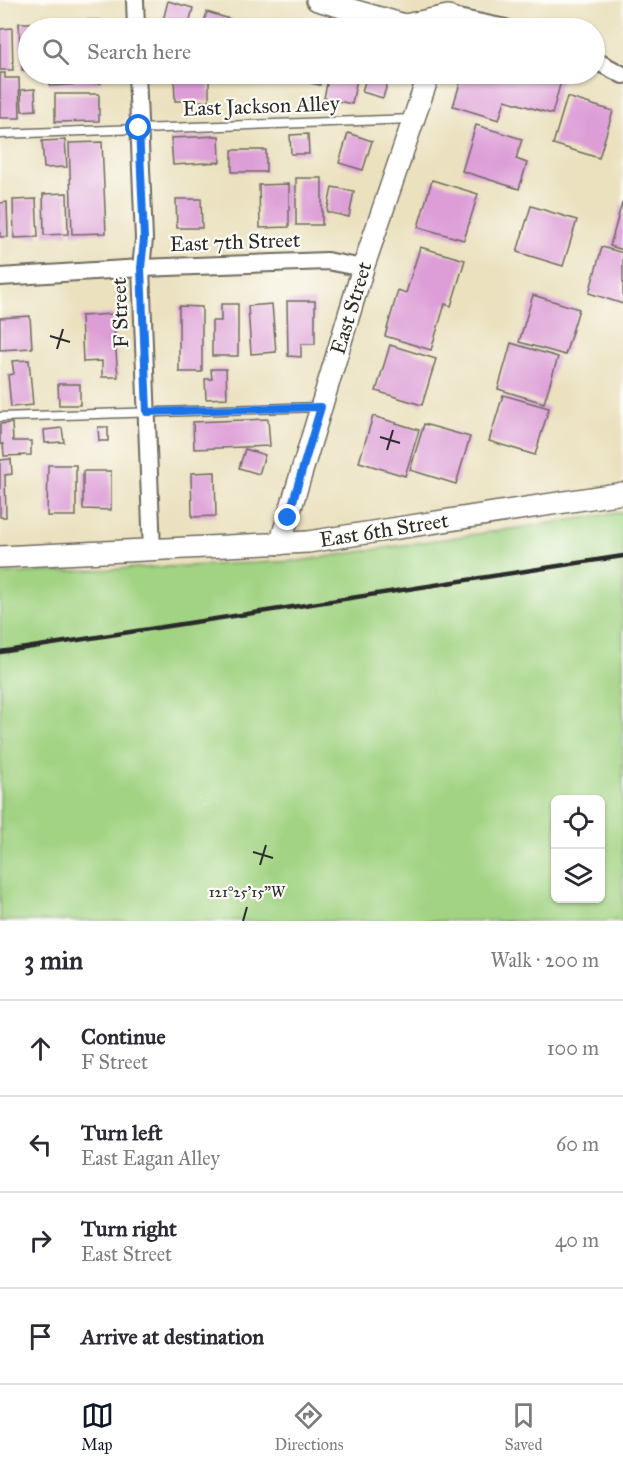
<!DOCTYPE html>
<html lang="en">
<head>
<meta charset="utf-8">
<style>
  :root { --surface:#fff; --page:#f2f2f3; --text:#2b2b33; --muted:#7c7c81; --line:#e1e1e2; --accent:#111827 }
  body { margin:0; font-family:"IM FELL Great Primer",serif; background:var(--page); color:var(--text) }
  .controls { position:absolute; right:18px; bottom:18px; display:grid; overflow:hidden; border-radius:9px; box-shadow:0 2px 4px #0004 }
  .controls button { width:54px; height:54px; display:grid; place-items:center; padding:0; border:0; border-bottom:2px solid var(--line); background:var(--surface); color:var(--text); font:30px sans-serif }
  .stop { position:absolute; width:18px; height:18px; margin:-14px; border:4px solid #1a73e8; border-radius:50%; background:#fff }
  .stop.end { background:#1a73e8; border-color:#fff; box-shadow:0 2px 6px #0008 }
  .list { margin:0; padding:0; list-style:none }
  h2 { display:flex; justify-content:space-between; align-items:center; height:78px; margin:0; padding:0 24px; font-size:26px }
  h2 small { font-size:20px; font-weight:400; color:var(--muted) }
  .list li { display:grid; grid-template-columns:39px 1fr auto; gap:18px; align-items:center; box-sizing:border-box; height:96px; padding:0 24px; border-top:2px solid var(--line) }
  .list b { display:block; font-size:22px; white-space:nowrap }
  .list p { margin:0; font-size:20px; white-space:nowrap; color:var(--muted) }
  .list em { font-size:20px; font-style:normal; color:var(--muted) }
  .icon { flex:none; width:33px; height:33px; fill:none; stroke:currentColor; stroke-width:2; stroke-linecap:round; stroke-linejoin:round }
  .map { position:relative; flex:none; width:623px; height:921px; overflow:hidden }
  .search { position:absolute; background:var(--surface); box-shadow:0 2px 4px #0004; left:18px; right:18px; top:18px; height:66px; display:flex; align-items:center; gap:15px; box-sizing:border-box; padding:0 21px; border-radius:33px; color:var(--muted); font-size:22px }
  .sheet { height:462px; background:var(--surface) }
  nav { display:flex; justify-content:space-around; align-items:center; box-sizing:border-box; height:84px; border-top:2px solid var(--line); background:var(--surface); font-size:16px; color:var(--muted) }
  nav a { display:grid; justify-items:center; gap:3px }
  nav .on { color:var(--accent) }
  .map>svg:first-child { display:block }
  .green { fill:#a1d382; stroke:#667f56; stroke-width:1.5; fill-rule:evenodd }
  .building { fill:#dd9ed7 }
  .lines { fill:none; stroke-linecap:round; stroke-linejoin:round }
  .service-casing { stroke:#6e6b5f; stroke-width:11 }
  .minor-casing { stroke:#6e6b5f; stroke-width:20 }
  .tertiary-casing { stroke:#6e6b5f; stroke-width:24 }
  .service { stroke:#fff; stroke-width:8 }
  .minor { stroke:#fff; stroke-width:16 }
  .tertiary { stroke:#fff; stroke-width:21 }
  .rail { stroke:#2b2b2b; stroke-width:4.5 }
  .route { stroke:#1a73e8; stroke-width:8 }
  .ticks { fill:none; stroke:#2b2b2b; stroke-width:2 }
  .labels { text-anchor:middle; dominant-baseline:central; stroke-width:4.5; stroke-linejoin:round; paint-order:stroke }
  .street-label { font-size:21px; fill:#2b2b2b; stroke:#fdfcf7 }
  .ticks-label { font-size:15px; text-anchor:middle; fill:#2b2b2b; stroke:#fdfcf7; stroke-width:4.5; stroke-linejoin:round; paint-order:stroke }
</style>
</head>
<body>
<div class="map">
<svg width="623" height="921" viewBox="0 0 623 921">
  <rect width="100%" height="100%" fill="#fdfcf7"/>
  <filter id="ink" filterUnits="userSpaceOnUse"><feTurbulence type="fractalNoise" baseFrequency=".0167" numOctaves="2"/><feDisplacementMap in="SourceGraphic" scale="12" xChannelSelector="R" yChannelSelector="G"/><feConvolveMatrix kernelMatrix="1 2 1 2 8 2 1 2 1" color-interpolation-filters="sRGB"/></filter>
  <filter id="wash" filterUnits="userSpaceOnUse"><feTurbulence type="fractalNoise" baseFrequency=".008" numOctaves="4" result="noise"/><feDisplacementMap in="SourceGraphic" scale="24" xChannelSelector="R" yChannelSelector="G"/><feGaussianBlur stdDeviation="1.35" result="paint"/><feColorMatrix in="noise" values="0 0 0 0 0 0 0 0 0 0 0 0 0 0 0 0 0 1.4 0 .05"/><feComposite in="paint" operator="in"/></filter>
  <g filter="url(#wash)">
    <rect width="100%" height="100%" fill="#ebe1bf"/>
    <path class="green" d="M623 512V921H0V574L299 561ZM556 800H600V898H556Z"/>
    <g id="blocks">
      <g class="building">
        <path d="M168 1 193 8 188 28H161Z"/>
        <path d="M207 12 233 20 230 28H202Z"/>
        <rect x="51" y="20" width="50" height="8"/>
        <path d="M19 23H39V28H28V47H20Z"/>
        <path d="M12 28 13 70H0V29Z"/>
        <path d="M23 54H28V70H22Z"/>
        <path d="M0 73H5V78H19L20 118H0Z"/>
        <path d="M49 74H101V83L50 86Z"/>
        <path d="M302 74H322L320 85 301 81Z"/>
        <path d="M329 74H358L352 104 324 98Z"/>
        <path d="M367 74H390L383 98 362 92Z"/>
        <path d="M463 74H563L552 114 505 100 499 120 453 106Z"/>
        <path d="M174 76H209V101H175Z"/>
        <path d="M35 89 36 110 22 111 21 90Z"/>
        <path d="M55 94H99V121L55 122Z"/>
        <path d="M567 97 613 111 599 158 553 144Z"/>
        <path d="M476 125 522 139 516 159 527 163 519 189 462 171Z"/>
        <path d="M348 133 372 141 363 170 339 163Z"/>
        <path d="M308 134 309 154H291L290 135Z"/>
        <path d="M219 136 220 162 173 165 171 138Z"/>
        <path d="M65 140 67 167 44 168 42 141Z"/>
        <path d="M102 142 106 233 72 234 69 143Z"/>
        <rect x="232" y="150" width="34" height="22"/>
        <rect x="296" y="178" width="26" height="47"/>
        <path d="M432 180 478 194 464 240 418 227Z"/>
        <path d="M289 184V227L260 228 259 185Z"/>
        <path d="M332 187 354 191 349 217 327 212Z"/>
        <path d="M67 193 68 234 44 235 43 194Z"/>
        <path d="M36 199 38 237 14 238 13 200Z"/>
        <path d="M176 199H201L202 228H177Z"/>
        <path d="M7 202 8 237H0V203Z"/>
        <path d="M622 203H623V250L610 246Z"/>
        <path d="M531 206 577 220 563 266 517 252Z"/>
        <path d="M420 247 465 260 451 306 445 304 431 350 385 336 398 290 406 293Z"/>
        <path d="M602 247 623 253V304L589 293Z"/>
        <path d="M533 295 579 309 565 355 519 342Z"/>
        <path d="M287 301H315V344H301V357L288 356Z"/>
        <path d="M221 304H238V356H212V321H221Z"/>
        <path d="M272 304 276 352 251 354 248 306Z"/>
        <path d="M179 306 202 307V372H179Z"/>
        <path d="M113 314 118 377H102V361L83 362 81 316Z"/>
        <path d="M30 316 32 348 0 350V318Z"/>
        <path d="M511 343 558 357 544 403 498 389Z"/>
        <path d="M390 345 436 359 422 405 376 391Z"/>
        <path d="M29 360 33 405 11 407 8 375 14 374 12 361Z"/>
        <path d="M211 369H226L227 398 206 399 205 379H212Z"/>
        <path d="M58 384H80V405H59Z"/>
        <path d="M503 395 549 408 535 455 489 441Z"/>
        <path d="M373 416 419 430 405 476 359 462Z"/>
        <path d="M268 419 270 446 194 449 193 422Z"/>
        <path d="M12 423 13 441H31V455L4 456 3 444H0V424Z"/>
        <path d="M424 424 470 437 456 484 410 470Z"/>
        <path d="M98 427H108V441H99Z"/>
        <path d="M62 428 64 442 45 443 44 430Z"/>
        <path d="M245 449 265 455 259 474 239 468Z"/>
        <path d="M11 459 12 474 5 475 6 517H0V460Z"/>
        <path d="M48 465H76V516H47Z"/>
        <path d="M83 471H111V510L83 509Z"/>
        <path d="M215 472 216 516 192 517 191 473Z"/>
      </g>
    </g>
  </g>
  <g filter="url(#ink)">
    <use href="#blocks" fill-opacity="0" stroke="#6e6b5f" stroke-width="1.5"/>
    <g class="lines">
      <g class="service-casing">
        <g id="service">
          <path d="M0 134 413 119"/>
          <path d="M0 417 320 407"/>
        </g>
      </g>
      <g class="minor-casing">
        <g id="minor">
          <path d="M135 0 136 28"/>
          <path d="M448 16 506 28"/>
          <path d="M594 60 623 75"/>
          <path d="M137 74 144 239 141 268 152 551"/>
          <path d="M0 277 141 268 327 261 363 268"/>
        </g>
      </g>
      <g class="tertiary-casing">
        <g id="tertiary">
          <path d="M317 0 405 25 448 16"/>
          <path d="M280 544 363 268 429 74"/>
          <path d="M0 557 308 542 623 493"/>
        </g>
      </g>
      <use href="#service" class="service"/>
      <use href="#minor" class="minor"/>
      <use href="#tertiary" class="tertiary"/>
      <path class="rail" d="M0 652 623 556"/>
    </g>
  </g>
  <g class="lines" filter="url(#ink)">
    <path class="route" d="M139 128 144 239 141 268 147 412 321 407 288 518"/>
  </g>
  <path class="ticks" d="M50 336 70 342M57 349 63 329M380 437 400 443M387 450 393 430M253 852 273 858M260 865 266 845M243 921 247 907"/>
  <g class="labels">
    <g class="street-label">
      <text transform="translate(261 106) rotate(-2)">East Jackson Alley</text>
      <text transform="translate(235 242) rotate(-2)">East 7th Street</text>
      <text transform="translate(351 308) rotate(-73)">East Street</text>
      <text transform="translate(120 313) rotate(-92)">F Street</text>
      <text transform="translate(384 530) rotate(-9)">East 6th Street</text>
    </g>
  </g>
  <g class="ticks-label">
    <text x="247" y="897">121°25'15"W</text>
  </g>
</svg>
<div class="controls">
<button><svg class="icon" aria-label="locate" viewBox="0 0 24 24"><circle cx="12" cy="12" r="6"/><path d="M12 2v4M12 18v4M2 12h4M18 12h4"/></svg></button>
<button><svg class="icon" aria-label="layers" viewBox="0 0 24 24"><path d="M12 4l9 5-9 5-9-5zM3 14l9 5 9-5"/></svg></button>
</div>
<div class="stop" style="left:139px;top:128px"></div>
<div class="stop end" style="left:288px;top:518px"></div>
<div class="search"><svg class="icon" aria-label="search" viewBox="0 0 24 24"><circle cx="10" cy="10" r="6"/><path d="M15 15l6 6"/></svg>Search here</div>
</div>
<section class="sheet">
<h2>3 min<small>Walk · 200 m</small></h2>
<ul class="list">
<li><svg class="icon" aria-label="ahead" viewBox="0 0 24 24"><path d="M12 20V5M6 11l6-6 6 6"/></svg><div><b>Continue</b><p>F Street</p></div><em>100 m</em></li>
<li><svg class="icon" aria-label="left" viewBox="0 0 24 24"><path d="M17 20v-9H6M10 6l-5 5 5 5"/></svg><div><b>Turn left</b><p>East Eagan Alley</p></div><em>60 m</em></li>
<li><svg class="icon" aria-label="right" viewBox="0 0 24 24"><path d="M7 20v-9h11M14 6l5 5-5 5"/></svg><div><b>Turn right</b><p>East Street</p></div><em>40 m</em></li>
<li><svg class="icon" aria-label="arrive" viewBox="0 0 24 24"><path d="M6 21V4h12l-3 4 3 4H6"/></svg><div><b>Arrive at destination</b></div></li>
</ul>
</section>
<nav>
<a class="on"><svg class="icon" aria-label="map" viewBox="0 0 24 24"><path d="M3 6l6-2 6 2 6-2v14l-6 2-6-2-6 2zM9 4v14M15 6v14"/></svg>Map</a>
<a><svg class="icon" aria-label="directions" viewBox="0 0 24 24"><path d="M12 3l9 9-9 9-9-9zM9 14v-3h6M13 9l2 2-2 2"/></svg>Directions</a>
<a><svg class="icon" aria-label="saved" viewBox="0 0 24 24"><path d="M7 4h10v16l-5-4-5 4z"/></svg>Saved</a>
</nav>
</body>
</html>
